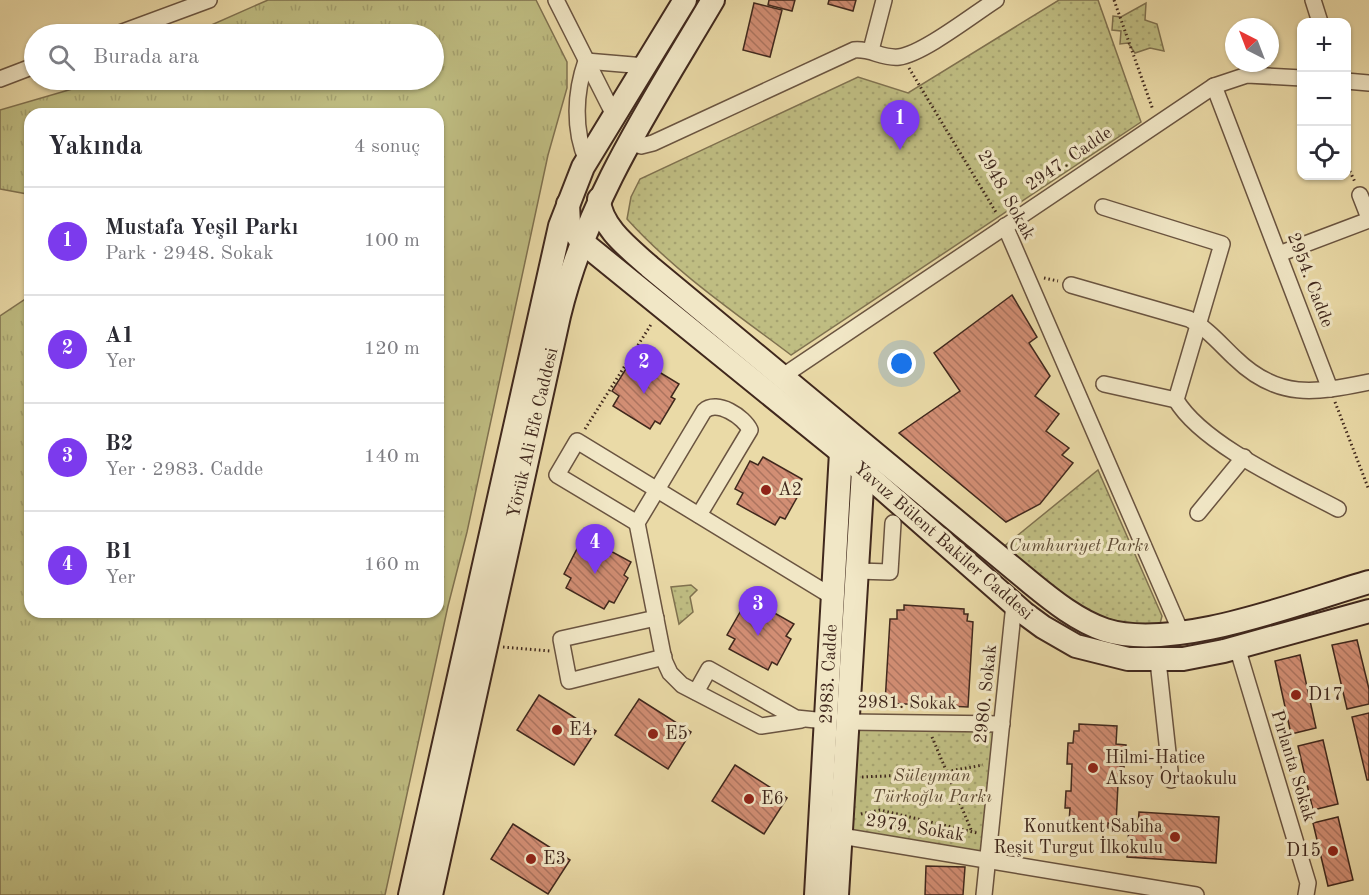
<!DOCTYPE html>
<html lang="tr">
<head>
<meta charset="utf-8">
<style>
  :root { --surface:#fff; --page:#f2f2f3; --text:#2b2b33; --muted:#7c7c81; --line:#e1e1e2; --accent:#7c3aed }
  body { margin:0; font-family:"Old Standard TT",serif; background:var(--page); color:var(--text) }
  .controls { position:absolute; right:18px; top:18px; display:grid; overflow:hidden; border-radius:12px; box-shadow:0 2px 4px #0004 }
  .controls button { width:54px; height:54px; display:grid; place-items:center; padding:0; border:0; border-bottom:2px solid var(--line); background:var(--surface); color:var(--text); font:30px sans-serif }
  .compass { position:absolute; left:1225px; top:18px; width:54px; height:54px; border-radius:50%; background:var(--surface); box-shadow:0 2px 4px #0004; rotate:318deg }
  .you { position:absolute; left:902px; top:364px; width:21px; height:21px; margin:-15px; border:4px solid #fff; border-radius:50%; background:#1a73e8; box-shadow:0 0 0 9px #1a73e833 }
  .badge { display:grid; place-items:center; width:39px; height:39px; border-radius:50%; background:var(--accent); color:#fff; font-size:20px; font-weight:700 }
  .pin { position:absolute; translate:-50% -50px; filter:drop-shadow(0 2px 3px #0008) }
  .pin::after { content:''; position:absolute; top:32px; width:21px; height:18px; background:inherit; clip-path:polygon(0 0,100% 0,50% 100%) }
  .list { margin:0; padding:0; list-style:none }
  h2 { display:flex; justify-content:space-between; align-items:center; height:78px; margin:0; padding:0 24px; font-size:26px }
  h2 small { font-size:20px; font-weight:400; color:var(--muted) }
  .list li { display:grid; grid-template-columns:39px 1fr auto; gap:18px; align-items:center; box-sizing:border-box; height:108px; padding:0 24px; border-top:2px solid var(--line) }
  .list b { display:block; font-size:22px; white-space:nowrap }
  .list p { margin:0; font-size:20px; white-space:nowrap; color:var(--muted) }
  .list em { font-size:20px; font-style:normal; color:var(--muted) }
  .icon { flex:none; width:33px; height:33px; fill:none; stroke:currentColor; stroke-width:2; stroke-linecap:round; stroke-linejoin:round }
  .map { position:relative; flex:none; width:1369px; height:895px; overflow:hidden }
  .search { position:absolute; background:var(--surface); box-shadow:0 2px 4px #0004; left:24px; top:24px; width:420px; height:66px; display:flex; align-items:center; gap:15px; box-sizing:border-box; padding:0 21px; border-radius:33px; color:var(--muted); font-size:22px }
  .panel { position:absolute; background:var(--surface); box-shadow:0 2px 4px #0004; left:24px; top:108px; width:420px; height:510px; border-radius:18px }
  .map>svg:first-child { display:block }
  .grass { fill:url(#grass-tufts); stroke:#807250; stroke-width:1.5 }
  .park { fill:url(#park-dots); stroke:#807250; stroke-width:1.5 }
  .building { fill:url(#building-back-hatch); stroke:#40281d; stroke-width:1.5 }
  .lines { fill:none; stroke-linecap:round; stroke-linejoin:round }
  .street-casing { stroke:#6a5440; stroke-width:18 }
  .secondary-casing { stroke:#40281d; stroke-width:26 }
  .path { stroke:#40281d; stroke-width:3; stroke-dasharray:1.5 3; stroke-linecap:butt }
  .street { stroke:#f1e7c6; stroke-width:15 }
  .secondary { stroke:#f1e7c6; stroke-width:22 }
  .poi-dot { fill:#8f2418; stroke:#f1e7c6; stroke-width:2 }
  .labels { text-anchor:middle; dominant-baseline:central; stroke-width:6; stroke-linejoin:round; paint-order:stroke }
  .street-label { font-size:18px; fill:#40281d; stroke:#f1e7c6 }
  .poi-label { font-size:18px; fill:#40281d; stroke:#f1e7c6; text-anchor:start }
  .park-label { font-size:18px; font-style:italic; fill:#604d36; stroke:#f1e7c6 }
</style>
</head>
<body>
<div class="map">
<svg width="1369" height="895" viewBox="0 0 1369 895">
  <defs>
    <pattern id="grass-tufts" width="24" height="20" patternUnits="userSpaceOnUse" patternTransform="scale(1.5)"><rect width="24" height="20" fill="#bfbd82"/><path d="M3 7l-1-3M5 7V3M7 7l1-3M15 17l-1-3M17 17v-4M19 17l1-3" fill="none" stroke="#a5a270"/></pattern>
    <pattern id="park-dots" width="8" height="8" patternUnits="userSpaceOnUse" patternTransform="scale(1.5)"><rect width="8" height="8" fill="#bfbd82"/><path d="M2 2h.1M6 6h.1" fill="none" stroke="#a5a270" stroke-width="1.8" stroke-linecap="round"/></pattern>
    <pattern id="building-back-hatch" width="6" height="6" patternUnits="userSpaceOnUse" patternTransform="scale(1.5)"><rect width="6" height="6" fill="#d28e74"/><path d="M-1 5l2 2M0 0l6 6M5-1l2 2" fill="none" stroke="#ac745f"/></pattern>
  </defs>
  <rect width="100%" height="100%" fill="#eadaa7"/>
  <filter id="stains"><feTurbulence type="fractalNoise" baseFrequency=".00333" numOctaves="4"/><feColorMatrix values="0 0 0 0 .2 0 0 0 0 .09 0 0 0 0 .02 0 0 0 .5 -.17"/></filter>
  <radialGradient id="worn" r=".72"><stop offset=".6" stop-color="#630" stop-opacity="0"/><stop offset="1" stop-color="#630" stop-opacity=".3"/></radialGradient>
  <path class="grass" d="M268 0H536L567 62V88L548 155 467 532 448 606 385 895H0V316L30 296V612H438V114H30V204L27 194 0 189V110L79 87 95 80H434V34H191Z"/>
  <g class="park">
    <path d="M1059 0H1098L1141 122 791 355C734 312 675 272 627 219L631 197 640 179 858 77 908 93Z"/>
    <path d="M1146 3 1145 20 1157 24 1164 51 1150 48 1135 53 1128 43 1120 44 1121 31 1112 30 1113 16 1121 17Z"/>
    <path d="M1098 470 1162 616 1160 624C1149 624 1138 624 1127 623 1079 617 1039 575 1002 548Z"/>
    <path d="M691 585 697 590 690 597 693 612 679 624 671 587Z"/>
    <path d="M848 722 1002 724 988 859 841 836Z"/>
  </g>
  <g class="building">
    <path d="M769 0H795L792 11 768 5Z"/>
    <path d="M829 0H856L853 11 828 4Z"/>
    <path d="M754 3 782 10 770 57 743 50Z"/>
    <path d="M1012 295 1037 337 1029 343 1050 376 1035 396 1059 414 1046 431 1069 448 1062 455 1073 463 1040 504 1006 522 899 433 960 391 934 353Z"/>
    <path d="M641 361 679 384 671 397 675 399 660 424 655 421 650 429 613 406 619 396 612 391 629 364 636 369Z"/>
    <path d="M763 457 802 479 795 491 799 494 785 519 780 517 775 525 737 504 743 493 735 489 750 461 758 465Z"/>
    <path d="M592 541 631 562 624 575 628 578 614 603 609 601 604 609 566 588 571 578 564 574 579 545 587 549Z"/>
    <path d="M755 602 794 624 786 636 791 639 777 665 772 662 768 670 729 649 735 639 727 635 743 607 750 611Z"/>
    <path d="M904 605 964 609V614H968L967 621 973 622 968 707 885 703 890 619H897V610H904Z"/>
    <path d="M1357 640 1369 689V704L1347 709 1332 645Z"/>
    <path d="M1300 655 1316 728 1291 734 1275 661Z"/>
    <path d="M539 695 596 731 574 765 517 730Z"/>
    <path d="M639 699 691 732 668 769 615 735Z"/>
    <path d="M1369 713V780H1367L1352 717Z"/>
    <path d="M1079 724 1117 726 1116 744 1126 745 1124 767H1120L1119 777 1116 776 1115 784H1118L1116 824 1108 823V828L1074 826 1075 822H1069L1070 808H1065L1066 791H1071L1072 764H1067L1068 743H1073L1074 731H1079Z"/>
    <path d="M1323 740 1338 804 1313 810 1298 746Z"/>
    <path d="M735 765 787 798 764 834 712 801Z"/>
    <path d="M1139 812 1219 817 1216 863 1127 857 1129 826H1138Z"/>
    <path d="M1338 817 1353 880 1328 886 1313 823Z"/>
    <path d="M513 824 570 860 548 894 491 859Z"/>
    <path d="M926 866 965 867 963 895H925Z"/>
  </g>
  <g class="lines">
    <g class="street-casing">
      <g id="street">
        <path d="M556 0 614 115"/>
        <path d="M1313 0 1320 22"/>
        <path d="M117 34 209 0"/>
        <path d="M871 50 884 0"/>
        <path d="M0 79 34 66"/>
        <path d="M1346 81 1369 83"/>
        <path d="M1214 86 1330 389"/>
        <path d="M629 142 641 146 653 143 854 50C871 48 882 59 899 57 923 54 974 14 996 0"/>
        <path d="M587 161C573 130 575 92 586 61L645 66"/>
        <path d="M1360 195 1369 218"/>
        <path d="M1103 207 1222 244 1176 400C1203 445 1291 484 1338 509"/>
        <path d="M1005 226 1181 632"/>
        <path d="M1279 254 1369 220"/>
        <path d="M1071 285 1189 319C1207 328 1220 344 1235 358 1278 400 1315 393 1369 382"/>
        <path d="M783 376 1214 86 1247 75 1302 78"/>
        <path d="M1104 384 1176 400"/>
        <path d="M1198 513 1244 457"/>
        <path d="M699 515 750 430C744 417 717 399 704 411L637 523 664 660 670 673 682 685 761 726 801 720"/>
        <path d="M637 523 557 475 577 441 833 597"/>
        <path d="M857 571 890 572 893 523"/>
        <path d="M656 618 561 639 569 681 664 657"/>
        <path d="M1237 647 1308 883 1306 895"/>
        <path d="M1158 661 1171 780"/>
        <path d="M696 692 709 669 796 718 826 721"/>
        <path d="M848 722 1002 724"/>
        <path d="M841 836 1196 895"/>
        <path d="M984 895 1014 604"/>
      </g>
    </g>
    <g class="secondary-casing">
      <g id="secondary">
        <path d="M599 199C600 227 630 249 650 267L1031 583C1053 601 1078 621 1105 630 1174 652 1300 602 1369 582"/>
        <path d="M568 204 569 224 581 241 841 452 1024 613 1043 627 1076 646 1128 659H1183L1224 651 1369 611"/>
        <path d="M410 895 560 226 583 167 685 0"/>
        <path d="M431 895 559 316C587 199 653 102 713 0"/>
        <path d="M816 895 841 452 848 444"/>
        <path d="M837 895 863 471 870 462"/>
      </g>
    </g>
    <g class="path">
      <path d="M1114 0 1153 110"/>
      <path d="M909 68 997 214"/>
      <path d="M1346 163 1355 182"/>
      <path d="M1044 278 1058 281"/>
      <path d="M1335 402 1369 490"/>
      <path d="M585 429 652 323"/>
      <path d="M503 647 550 651"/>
      <path d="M932 737 972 832"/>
      <path d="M862 777 933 774 983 765"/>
      <path d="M861 814 880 810 977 833"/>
    </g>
    <use href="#street" class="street"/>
    <use href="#secondary" class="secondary"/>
  </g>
  <g class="poi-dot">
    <circle cx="766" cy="490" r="6"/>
    <circle cx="1296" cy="695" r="6"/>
    <circle cx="557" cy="730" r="6"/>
    <circle cx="653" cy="734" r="6"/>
    <circle cx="1093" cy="768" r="6"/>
    <circle cx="749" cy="799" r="6"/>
    <circle cx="1175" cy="837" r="6"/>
    <circle cx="1333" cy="851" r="6"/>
    <circle cx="531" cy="859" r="6"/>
  </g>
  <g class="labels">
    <g class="street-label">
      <text transform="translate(1069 159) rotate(-34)">2947. Cadde</text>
      <text transform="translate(1006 195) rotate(61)">2948. Sokak</text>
      <text transform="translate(1310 280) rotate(69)">2954. Cadde</text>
      <text transform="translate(533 433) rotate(-77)">Yörük Ali Efe Caddesi</text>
      <text transform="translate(943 541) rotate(41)">Yavuz Bülent Bakiler Caddesi</text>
      <text transform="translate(829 674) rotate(-87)">2983. Cadde</text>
      <text transform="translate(986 694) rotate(-84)">2980. Sokak</text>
      <text transform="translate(907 703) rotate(1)">2981. Sokak</text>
      <text transform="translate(1293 766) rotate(73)">Pırlanta Sokak</text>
      <text transform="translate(915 828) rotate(9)">2979. Sokak</text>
    </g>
    <g class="poi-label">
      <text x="778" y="490">A2</text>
      <text x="1308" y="695">D17</text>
      <text x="569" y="730">E4</text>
      <text x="665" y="734">E5</text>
      <text x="1105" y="758">Hilmi-Hatice<tspan x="1105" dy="21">Aksoy Ortaokulu</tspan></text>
      <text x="761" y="799">E6</text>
      <text x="1163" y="827" text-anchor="end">Konutkent Sabiha<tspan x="1163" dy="21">Reşit Turgut İlkokulu</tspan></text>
      <text x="1321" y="851" text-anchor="end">D15</text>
      <text x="543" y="859">E3</text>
    </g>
    <g class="park-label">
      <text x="1079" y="546">Cumhuriyet Parkı</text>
      <text x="932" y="776">Süleyman<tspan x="932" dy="21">Türkoğlu Parkı</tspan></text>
    </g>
  </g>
  <rect width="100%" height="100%" filter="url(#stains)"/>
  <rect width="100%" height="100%" fill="url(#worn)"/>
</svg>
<div class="controls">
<button>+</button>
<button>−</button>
<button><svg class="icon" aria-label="locate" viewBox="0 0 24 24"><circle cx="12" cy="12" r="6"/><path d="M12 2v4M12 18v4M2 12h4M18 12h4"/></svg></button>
</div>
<svg class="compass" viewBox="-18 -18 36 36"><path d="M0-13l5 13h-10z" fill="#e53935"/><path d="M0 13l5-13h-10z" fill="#7c7c81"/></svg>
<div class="you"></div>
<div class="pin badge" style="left:900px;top:150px">1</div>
<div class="pin badge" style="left:644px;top:394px">2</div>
<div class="pin badge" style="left:758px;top:636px">3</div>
<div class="pin badge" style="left:595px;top:574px">4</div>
<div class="search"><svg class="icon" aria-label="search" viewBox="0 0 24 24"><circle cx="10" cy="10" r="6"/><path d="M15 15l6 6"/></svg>Burada ara</div>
<section class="panel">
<h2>Yakında<small>4 sonuç</small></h2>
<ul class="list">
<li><span class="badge">1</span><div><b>Mustafa Yeşil Parkı</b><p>Park · 2948. Sokak</p></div><em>100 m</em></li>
<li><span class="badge">2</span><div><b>A1</b><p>Yer</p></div><em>120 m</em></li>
<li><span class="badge">3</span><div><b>B2</b><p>Yer · 2983. Cadde</p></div><em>140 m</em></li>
<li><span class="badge">4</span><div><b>B1</b><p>Yer</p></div><em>160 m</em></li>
</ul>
</section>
</div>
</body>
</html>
